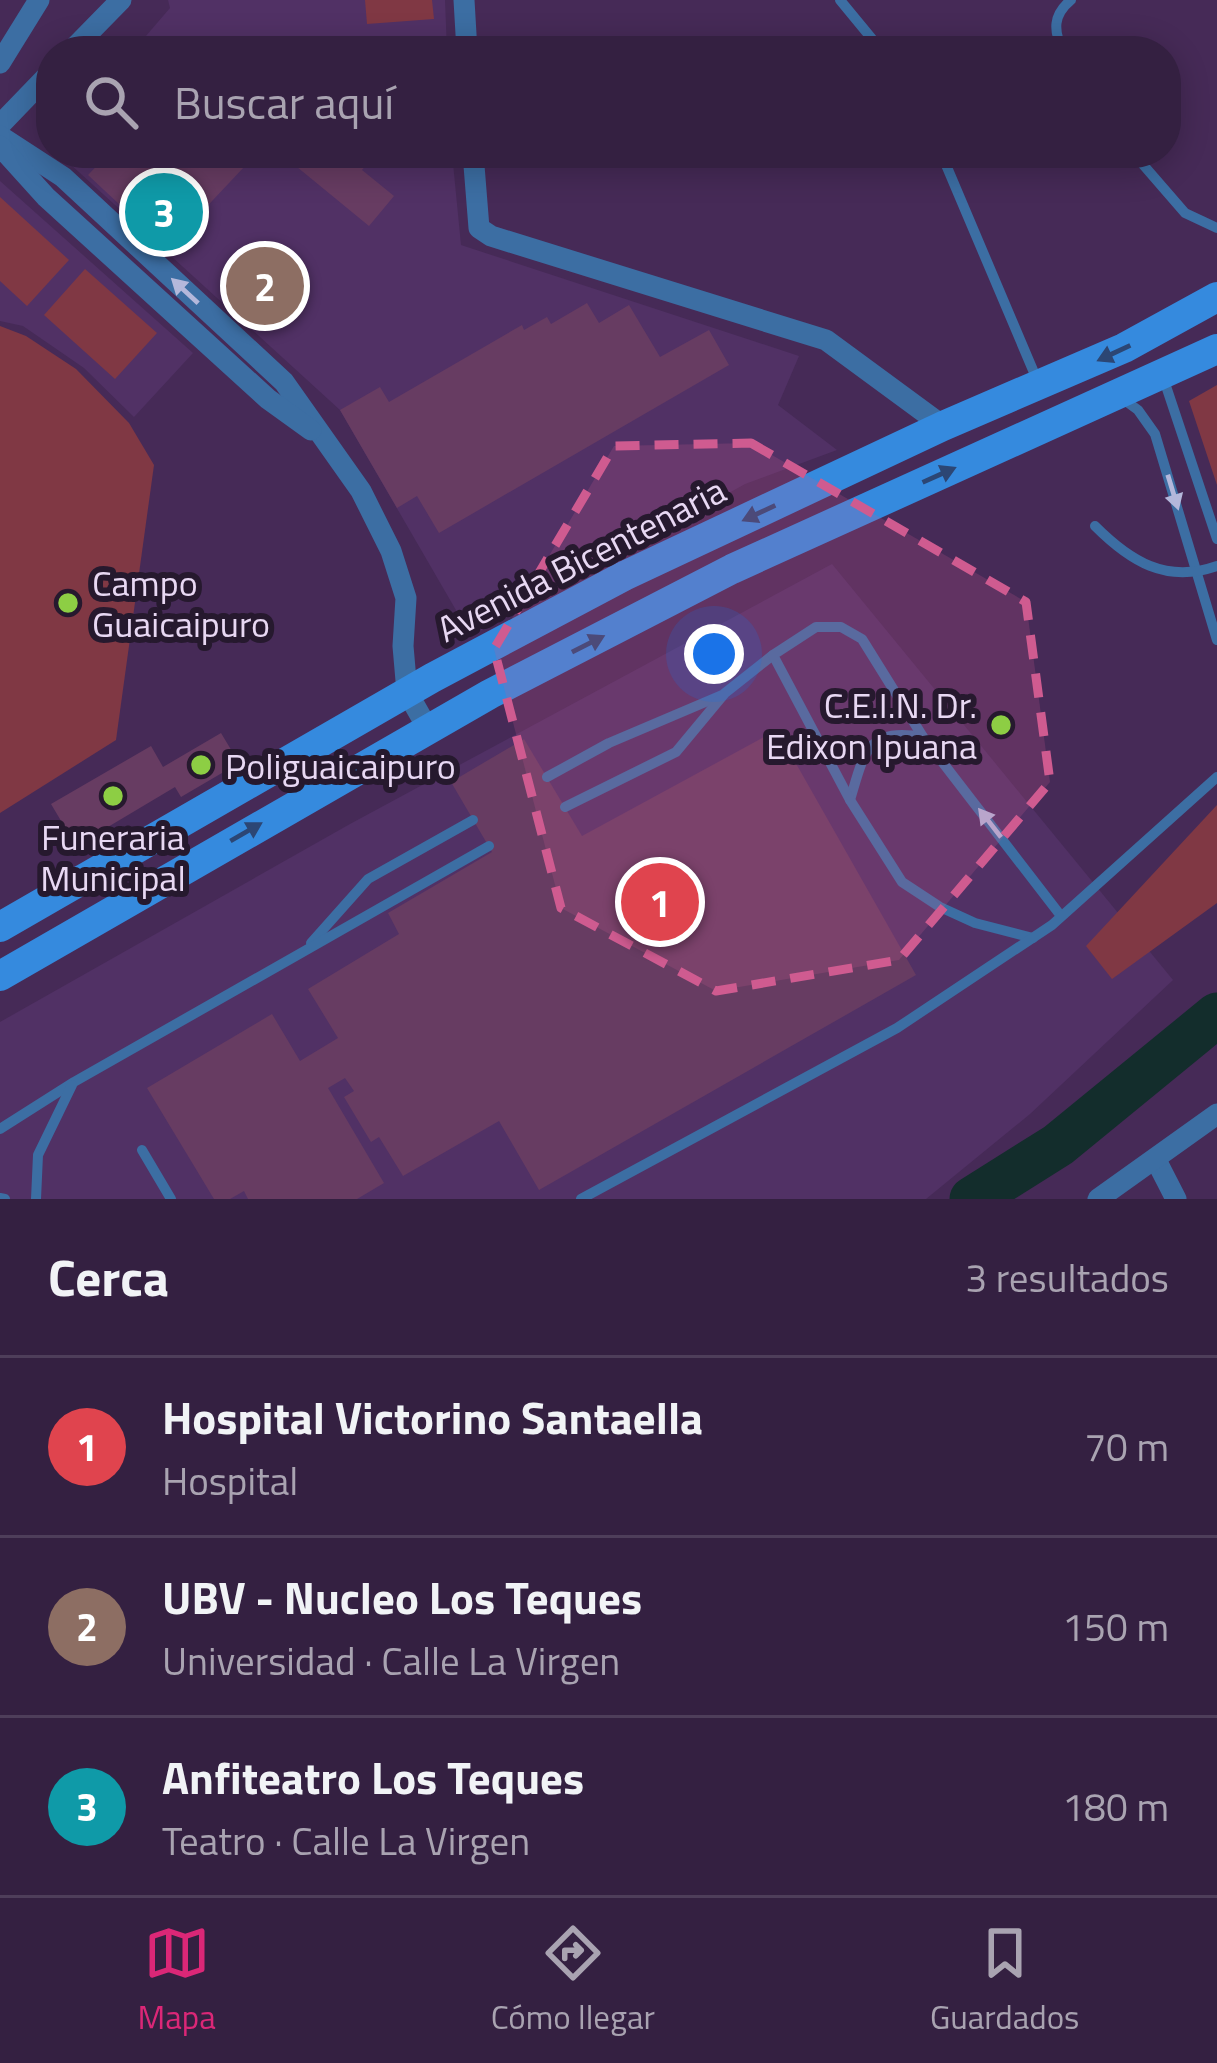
<!DOCTYPE html>
<html lang="es">
<head>
<meta charset="utf-8">
<style>
  :root { --surface:#342041; --page:#3f2d4c; --text:#f1f3f6; --muted:#a9a3b1; --line:#4e3e5a; --accent:#db2777 }
  body { margin:0; font-family:"Titillium Web",sans-serif; background:var(--page); color:var(--text) }
  .you { position:absolute; left:714px; top:654px; width:42px; height:42px; margin:-30px; border:9px solid #fff; border-radius:50%; background:#1a73e8; box-shadow:0 0 0 18px #1a73e833 }
  .badge { display:grid; place-items:center; width:78px; height:78px; border-radius:50%; background:var(--accent); color:#fff; font-size:39px; font-weight:700 }
  .pin { position:absolute; translate:-50% -50%; border:6px solid #fff; box-shadow:0 3px 12px #0006 }
  .list { margin:0; padding:0; list-style:none }
  h2 { display:flex; justify-content:space-between; align-items:center; height:156px; margin:0; padding:0 48px; font-size:51px }
  h2 small { font-size:39px; font-weight:400; color:var(--muted) }
  .list li { display:grid; grid-template-columns:78px 1fr auto; gap:36px; align-items:center; box-sizing:border-box; height:180px; padding:0 48px; border-top:3px solid var(--line) }
  .list b { display:block; font-size:45px; white-space:nowrap }
  .list p { margin:0; font-size:39px; white-space:nowrap; color:var(--muted) }
  .list em { font-size:39px; font-style:normal; color:var(--muted) }
  .icon { flex:none; width:66px; height:66px; fill:none; stroke:currentColor; stroke-width:2; stroke-linecap:round; stroke-linejoin:round }
  .map { position:relative; flex:none; width:1217px; height:1199px; overflow:hidden }
  .search { position:absolute; background:var(--surface); box-shadow:0 6px 30px #0003; left:36px; right:36px; top:36px; height:132px; display:flex; align-items:center; gap:30px; box-sizing:border-box; padding:0 42px; border-radius:48px; color:var(--muted); font-size:45px }
  .sheet { height:696px; background:var(--surface) }
  nav { display:flex; justify-content:space-around; align-items:center; box-sizing:border-box; height:168px; border-top:3px solid var(--line); background:var(--surface); font-size:33px; color:var(--muted) }
  nav a { display:grid; justify-items:center; gap:6px }
  nav .on { color:var(--accent) }
  .map>svg:first-child { display:block }
  .built { fill:#513165 }
  .green { fill:#803844 }
  .lines { fill:none; stroke-linecap:round; stroke-linejoin:round }
  .river { stroke:#132d2c; stroke-width:45 }
  .building { fill:#673c62 }
  .lane { stroke:#3c6ea3; stroke-width:10 }
  .street { stroke:#3c6ea3; stroke-width:21 }
  .secondary { stroke:#358ade; stroke-width:30 }
  .oneway { fill:#b4b8db }
  .oneway2 { fill:#2c4674 }
  .marked { fill:#cf5b90; fill-opacity:0.2; stroke:#cf5b90; stroke-width:9; stroke-dasharray:24 15; stroke-linejoin:round }
  .poi-dot { fill:#8dce44; stroke:#26192e; stroke-width:4.5 }
  .labels { text-anchor:middle; dominant-baseline:central; stroke-width:12; stroke-linejoin:round; paint-order:stroke }
  .street-label { font-size:36px; fill:#e8d8f3; stroke:#26192e }
  .poi-label { font-size:36px; fill:#e8d8f3; stroke:#26192e; text-anchor:start }
</style>
</head>
<body>
<div class="map">
<svg width="1217" height="1199" viewBox="0 0 1217 1199">
  <rect width="100%" height="100%" fill="#462a57"/>
  <g class="built">
    <path d="M168 0H445L447 51H133L170 8Z"/>
    <path d="M58 153H452L461 245 799 356 778 405 837 450 745 484 471 636 340 410Z"/>
    <path d="M0 181 193 353 134 417 84 368 23 326 0 321Z"/>
    <path d="M832 564 1173 980 1030 1114 926 1199H0V1022L350 824Z"/>
  </g>
  <g class="green">
    <path d="M365 0H432L434 19 367 24Z"/>
    <path d="M0 197 69 260 27 306 0 281Z"/>
    <path d="M85 269 157 333 115 379 44 315Z"/>
    <path d="M0 326 26 336 76 369 129 423 154 465 116 740 0 813Z"/>
    <path d="M1217 385V485L1189 401Z"/>
    <path d="M1217 805V903L1112 979 1086 946Z"/>
  </g>
  <g class="lines">
    <path class="river" d="M972 1199 1058 1145 1217 1015"/>
  </g>
  <g class="building">
    <path d="M109 153H229L244 167 167 249 88 175Z"/>
    <path d="M280 153H376L362 170 394 196 369 226Z"/>
    <path d="M587 303 599 323 629 305 660 357 709 330 729 365 439 533 417 496 397 508 340 410 380 387 389 402 522 325 524 330 547 317 551 324Z"/>
    <path d="M777 730 916 975 539 1190 499 1121 403 1176 379 1137 371 1142 344 1097 354 1091 345 1078 328 1088 384 1183 357 1199H248L244 1191 230 1199H214L147 1088 272 1014 300 1061 338 1038 308 989 399 934 388 913 492 852 451 782 524 739 582 836Z"/>
    <path d="M221 733 239 763 181 797 175 787 76 846 51 804 151 746 163 767Z"/>
  </g>
  <g class="lines">
    <g class="lane">
      <path d="M840 0 882 51"/>
      <path d="M1063 51C1053 30 1053 15 1071 0"/>
      <path d="M941 153 1038 382"/>
      <path d="M1133 153 1185 213 1217 228"/>
      <path d="M1163 377 1217 539"/>
      <path d="M1119 396 1138 410 1155 434 1217 640"/>
      <path d="M1095 526C1130 561 1166 584 1217 566"/>
      <path d="M547 777 609 743 722 695"/>
      <path d="M850 800C864 754 866 727 923 737"/>
      <path d="M565 807 676 752 725 693 773 655"/>
      <path d="M1033 938 975 923 940 907 902 882 850 800 773 655 816 627H841L862 639 923 737 1061 916"/>
      <path d="M311 943 368 879 473 820"/>
      <path d="M0 1129 74 1082 489 846"/>
      <path d="M142 1150 171 1199"/>
      <path d="M0 1198 5 1199"/>
      <path d="M36 1199 38 1155 72 1085"/>
      <path d="M581 1199 897 1028 1052 925 1217 777"/>
    </g>
    <g class="street">
      <path d="M464 0 467 51"/>
      <path d="M71 51 121 0"/>
      <path d="M0 63 39 0"/>
      <path d="M0 125 51 72"/>
      <path d="M0 136 63 177 284 382 361 491 391 551 406 598 403 646 407 692 428 729"/>
      <path d="M0 146 46 197 268 399 311 430"/>
      <path d="M473 153 479 228 491 236 826 340 943 426"/>
      <path d="M1156 1160 1176 1199"/>
      <path d="M1098 1199 1217 1114"/>
    </g>
    <g class="secondary">
      <path d="M0 927 432 678 624 576 943 426 1124 348 1217 297"/>
      <path d="M0 976 490 694 732 569 1217 349"/>
    </g>
  </g>
  <defs><path id="oneway-solid" d="M-6-.8H1V-3.2L6.5 0L1 3.2V.8H-6Z" transform="scale(3)"/></defs>
  <g class="oneway">
    <use href="#oneway-solid" transform="translate(185 291) rotate(-137)"/>
    <use href="#oneway-solid" transform="translate(1173 492) rotate(73)"/>
    <use href="#oneway-solid" transform="translate(990 823) rotate(-128)"/>
  </g>
  <g class="oneway2">
    <use href="#oneway-solid" transform="translate(1114 353) rotate(155)"/>
    <use href="#oneway-solid" transform="translate(939 475) rotate(-24)"/>
    <use href="#oneway-solid" transform="translate(759 513) rotate(155)"/>
    <use href="#oneway-solid" transform="translate(588 644) rotate(-27)"/>
    <use href="#oneway-solid" transform="translate(246 832) rotate(-30)"/>
  </g>
  <path class="marked" d="M751 443 1026 602 1050 782 899 960 716 991 561 908 494 649 614 446Z"/>
  <g class="poi-dot">
    <circle cx="68" cy="603" r="12"/>
    <circle cx="1001" cy="725" r="12"/>
    <circle cx="201" cy="765" r="12"/>
    <circle cx="113" cy="796" r="12"/>
  </g>
  <g class="labels">
    <g class="street-label">
      <text transform="translate(581 559) rotate(-27)">Avenida Bicentenaria</text>
    </g>
    <g class="poi-label">
      <text x="92" y="582">Campo<tspan x="92" dy="41">Guaicaipuro</tspan></text>
      <text x="977" y="704" text-anchor="end">C.E.I.N. Dr.<tspan x="977" dy="41">Edixon Ipuana</tspan></text>
      <text x="225" y="765">Poliguaicaipuro</text>
      <text x="113" y="836" text-anchor="middle">Funeraria<tspan x="113" dy="41">Municipal</tspan></text>
    </g>
  </g>
</svg>
<div class="you"></div>
<div class="pin badge" style="left:660px;top:902px;background:#e0444e">1</div>
<div class="pin badge" style="left:265px;top:286px;background:#8d6e63">2</div>
<div class="pin badge" style="left:164px;top:212px;background:#0f9aa8">3</div>
<div class="search"><svg class="icon" aria-label="search" viewBox="0 0 24 24"><circle cx="10" cy="10" r="6"/><path d="M15 15l6 6"/></svg>Buscar aquí</div>
</div>
<section class="sheet">
<h2>Cerca<small>3 resultados</small></h2>
<ul class="list">
<li><span class="badge" style="background:#e0444e">1</span><div><b>Hospital Victorino Santaella</b><p>Hospital</p></div><em>70 m</em></li>
<li><span class="badge" style="background:#8d6e63">2</span><div><b>UBV - Nucleo Los Teques</b><p>Universidad · Calle La Virgen</p></div><em>150 m</em></li>
<li><span class="badge" style="background:#0f9aa8">3</span><div><b>Anfiteatro Los Teques</b><p>Teatro · Calle La Virgen</p></div><em>180 m</em></li>
</ul>
</section>
<nav>
<a class="on"><svg class="icon" aria-label="map" viewBox="0 0 24 24"><path d="M3 6l6-2 6 2 6-2v14l-6 2-6-2-6 2zM9 4v14M15 6v14"/></svg>Mapa</a>
<a><svg class="icon" aria-label="directions" viewBox="0 0 24 24"><path d="M12 3l9 9-9 9-9-9zM9 14v-3h6M13 9l2 2-2 2"/></svg>Cómo llegar</a>
<a><svg class="icon" aria-label="saved" viewBox="0 0 24 24"><path d="M7 4h10v16l-5-4-5 4z"/></svg>Guardados</a>
</nav>
</body>
</html>
